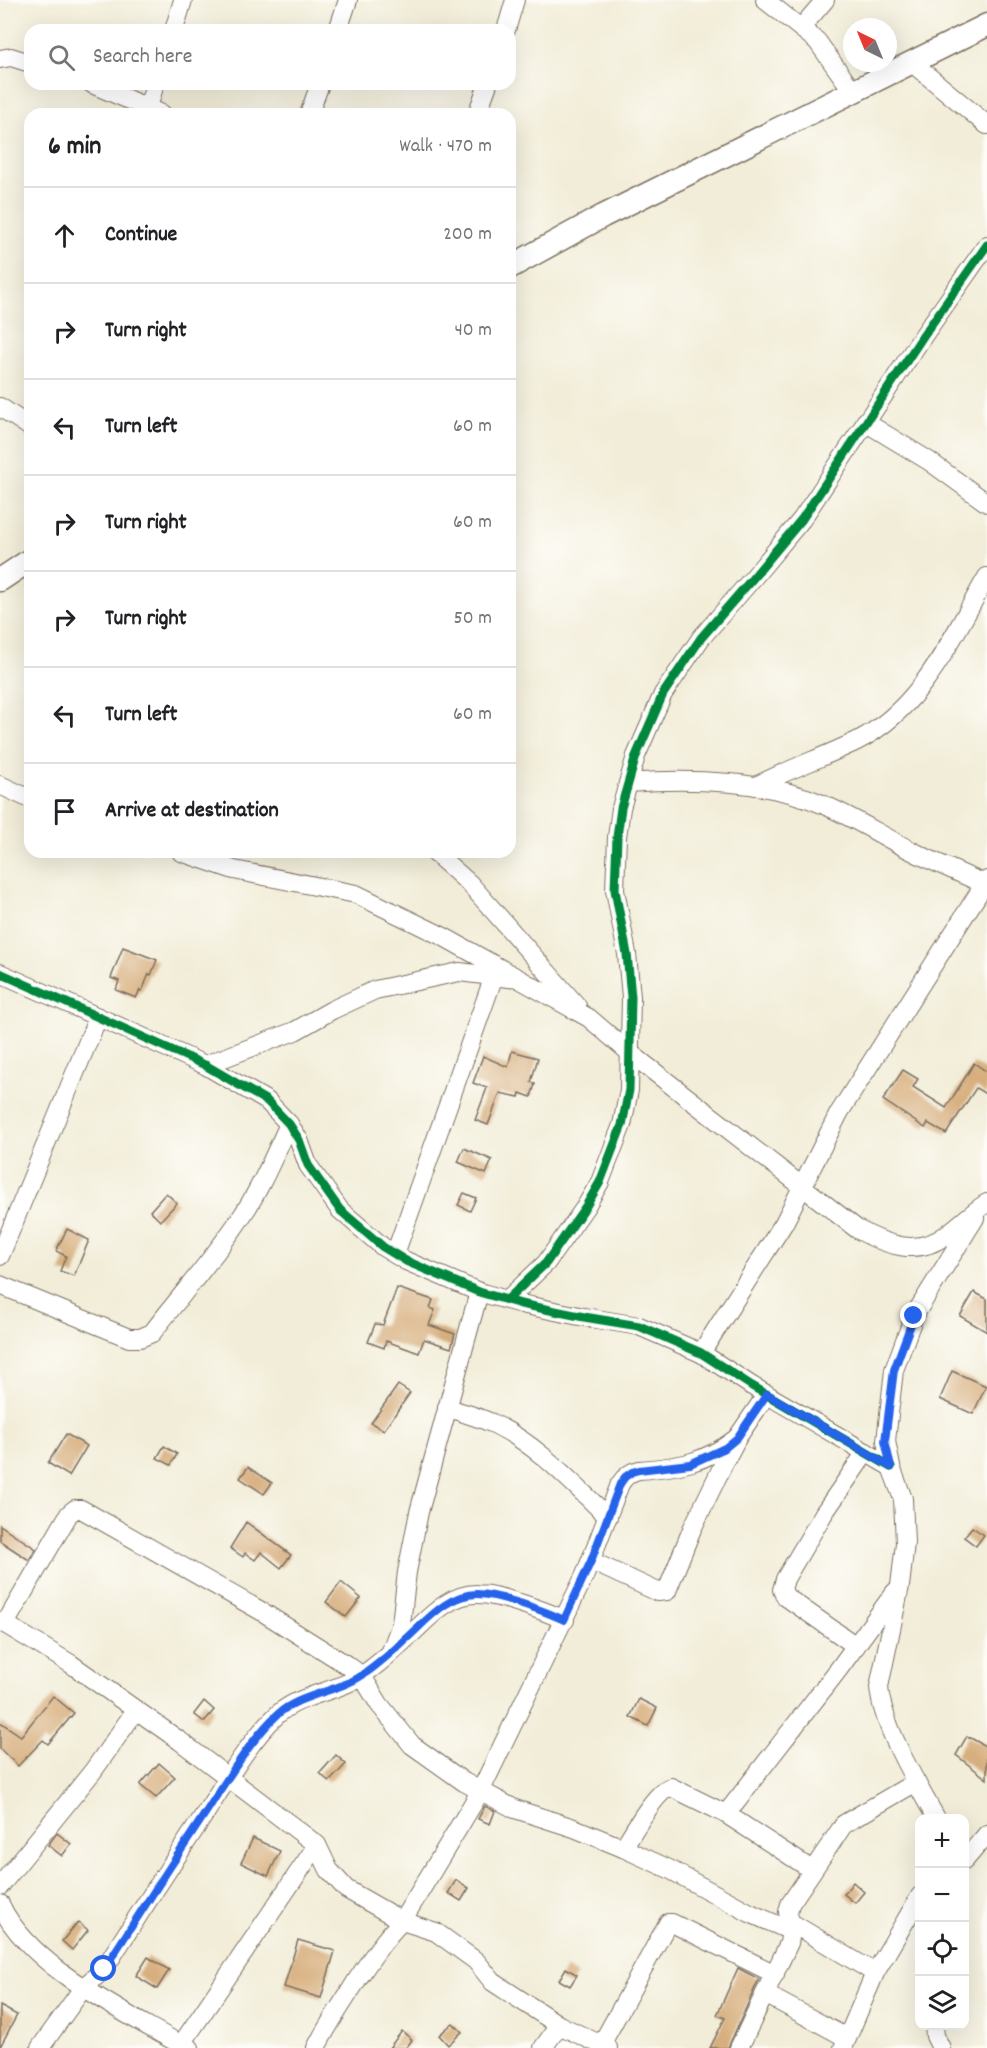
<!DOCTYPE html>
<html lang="en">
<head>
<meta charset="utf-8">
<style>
  :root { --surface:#fff; --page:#f2f2f2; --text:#202124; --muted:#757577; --line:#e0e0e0 }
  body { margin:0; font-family:Dekko,sans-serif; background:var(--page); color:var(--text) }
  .controls { position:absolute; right:18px; bottom:18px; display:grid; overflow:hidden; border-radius:12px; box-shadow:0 6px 24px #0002 }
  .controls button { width:54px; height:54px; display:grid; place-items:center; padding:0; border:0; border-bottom:2px solid var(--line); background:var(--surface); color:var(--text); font:30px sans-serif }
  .compass { position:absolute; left:843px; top:18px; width:54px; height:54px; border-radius:50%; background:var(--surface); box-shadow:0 6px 24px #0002; rotate:317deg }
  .stop { position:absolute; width:18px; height:18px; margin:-14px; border:4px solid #2563eb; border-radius:50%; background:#fff }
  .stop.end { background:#2563eb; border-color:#fff; box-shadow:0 2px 6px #0008 }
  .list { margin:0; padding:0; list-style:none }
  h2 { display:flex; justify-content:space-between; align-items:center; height:78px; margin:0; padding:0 24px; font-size:26px }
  h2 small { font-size:20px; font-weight:400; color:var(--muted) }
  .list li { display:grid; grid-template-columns:39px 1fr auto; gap:18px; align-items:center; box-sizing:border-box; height:96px; padding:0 24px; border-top:2px solid var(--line) }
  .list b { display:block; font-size:22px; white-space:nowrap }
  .list em { font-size:20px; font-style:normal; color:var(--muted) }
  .icon { flex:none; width:33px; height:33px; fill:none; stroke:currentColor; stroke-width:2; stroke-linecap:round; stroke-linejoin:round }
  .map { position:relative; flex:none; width:987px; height:2048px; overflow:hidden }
  .search { position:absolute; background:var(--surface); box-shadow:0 6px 24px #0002; left:24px; top:24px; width:492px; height:66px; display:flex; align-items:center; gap:15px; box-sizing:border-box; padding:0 21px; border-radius:18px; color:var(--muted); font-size:22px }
  .panel { position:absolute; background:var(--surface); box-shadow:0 6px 24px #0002; left:24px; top:108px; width:492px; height:750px; border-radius:18px }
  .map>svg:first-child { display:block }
  .building { fill:#d7ae7d }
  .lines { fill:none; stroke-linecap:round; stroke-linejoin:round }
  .minor-casing { stroke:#7b6e5f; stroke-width:20 }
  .tertiary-casing { stroke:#7b6e5f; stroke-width:25 }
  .minor { stroke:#fff; stroke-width:18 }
  .tertiary { stroke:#fff; stroke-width:22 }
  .cycleway-casing { stroke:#fdfcf7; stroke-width:13 }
  .cycleway { stroke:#00873e; stroke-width:9 }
  .route { stroke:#2563eb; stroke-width:8 }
</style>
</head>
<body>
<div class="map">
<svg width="987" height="2048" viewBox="0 0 987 2048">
  <rect width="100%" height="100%" fill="#fdfcf7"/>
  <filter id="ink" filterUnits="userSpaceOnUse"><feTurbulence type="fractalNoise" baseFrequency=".0167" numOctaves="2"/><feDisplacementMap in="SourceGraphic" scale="12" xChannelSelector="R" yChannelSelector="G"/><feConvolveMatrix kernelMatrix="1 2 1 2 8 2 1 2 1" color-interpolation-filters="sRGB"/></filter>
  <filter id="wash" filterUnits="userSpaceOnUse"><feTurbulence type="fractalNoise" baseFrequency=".008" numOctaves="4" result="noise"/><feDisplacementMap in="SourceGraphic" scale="24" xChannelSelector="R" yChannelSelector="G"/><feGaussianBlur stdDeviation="1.35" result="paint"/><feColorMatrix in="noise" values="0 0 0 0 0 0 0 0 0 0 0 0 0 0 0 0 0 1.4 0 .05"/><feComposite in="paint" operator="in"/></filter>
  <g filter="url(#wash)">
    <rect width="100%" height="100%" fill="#f2edd8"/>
    <g id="blocks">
      <g class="building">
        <path d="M123 947 157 960 151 975 149 974 142 991 140 990 136 998 116 990 119 981 111 978Z"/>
        <path d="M512 1051 538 1058 531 1082 535 1084 531 1097 520 1093 519 1097 500 1093 488 1125 475 1120 487 1088 473 1083 483 1056 508 1067Z"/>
        <path d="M974 1063 987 1072V1095L976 1088 946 1134 928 1123 925 1128 883 1100 903 1070 918 1079 913 1087 946 1108Z"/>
        <path d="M464 1148 492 1160 486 1174 458 1162Z"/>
        <path d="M166 1193 177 1203 160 1221 150 1211Z"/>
        <path d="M464 1193 476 1198 470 1211 458 1205Z"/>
        <path d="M67 1229 89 1240 74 1276 60 1271 66 1256 56 1251Z"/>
        <path d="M397 1288 433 1300 430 1308 435 1310 429 1325 455 1334 451 1348 424 1339 419 1353 386 1341 384 1348 368 1342 375 1324 383 1325Z"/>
        <path d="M974 1292 987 1299V1332L960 1316Z"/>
        <path d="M952 1371 986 1386 973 1414 940 1399Z"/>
        <path d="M398 1385 410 1393 384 1430 371 1423Z"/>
        <path d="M66 1434 87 1446 69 1476 48 1463Z"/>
        <path d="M164 1446 177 1454 171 1465 157 1458Z"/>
        <path d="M248 1467 272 1483 264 1494 240 1478Z"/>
        <path d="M246 1522 291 1555 281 1568 261 1552 255 1560 245 1553 243 1557 230 1548Z"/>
        <path d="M0 1525 36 1549 29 1560 0 1541Z"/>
        <path d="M972 1527 984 1535 976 1546 964 1537Z"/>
        <path d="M341 1582 361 1598 346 1617 326 1602Z"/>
        <path d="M53 1696 74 1713 48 1744 43 1740 18 1766 0 1749V1722L21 1736Z"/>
        <path d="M639 1699 657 1708 648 1726 630 1717Z"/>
        <path d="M204 1701 214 1710 204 1722 194 1714Z"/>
        <path d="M967 1736 987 1747V1779L956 1755Z"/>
        <path d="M336 1755 346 1764 329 1782 320 1773Z"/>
        <path d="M159 1763 175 1777 156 1798 140 1785Z"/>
        <path d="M485 1806 495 1811 490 1824 478 1819Z"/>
        <path d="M57 1833 71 1844 62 1856 48 1845Z"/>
        <path d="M253 1838 280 1851 268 1876 241 1863Z"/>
        <path d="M456 1880 469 1888 461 1901 448 1893Z"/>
        <path d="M853 1882 864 1892 855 1903 844 1894Z"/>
        <path d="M78 1922 88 1930 72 1950 62 1941Z"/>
        <path d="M298 1940 335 1951 321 1998 284 1987Z"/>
        <path d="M148 1957 169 1970 157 1989 136 1976Z"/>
        <path d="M566 1968 577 1975 570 1986 559 1980Z"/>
        <path d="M738 1968 759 1979 728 2048H710L725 2018 717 2015Z"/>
        <path d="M0 2006 17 2015 0 2047Z"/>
        <path d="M453 2023 462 2032 448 2045 439 2035Z"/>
        <path d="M402 2031 412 2040 406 2048H389Z"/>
      </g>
    </g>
  </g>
  <g filter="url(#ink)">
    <use href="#blocks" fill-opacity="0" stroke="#7b6e5f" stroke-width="1.5"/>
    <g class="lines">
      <g class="minor-casing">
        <g id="minor">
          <path d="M765 0 817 41 852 90"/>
          <path d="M801 28 825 0"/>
          <path d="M174 30 183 0"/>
          <path d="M338 30 348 0"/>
          <path d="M506 30 515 0"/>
          <path d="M0 59 11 57 30 63"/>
          <path d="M911 62 987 125"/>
          <path d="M92 84 162 114"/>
          <path d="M146 114 155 84"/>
          <path d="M309 114 320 84"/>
          <path d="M477 114 488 84"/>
          <path d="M0 407 30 427"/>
          <path d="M865 422 929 461 987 503"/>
          <path d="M628 783C688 778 766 780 822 804 853 817 882 836 912 851 936 863 962 874 987 885"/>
          <path d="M0 785 30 799"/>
          <path d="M756 786C789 769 824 757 857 741 922 708 952 637 987 577"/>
          <path d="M181 852 234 870 356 894 444 937 589 1018 630 1053 857 1229C886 1245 917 1257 946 1235 960 1225 972 1212 987 1203"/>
          <path d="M434 852 470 884 577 1006"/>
          <path d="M0 973 205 1065 267 1101 289 1124 299 1140 308 1165 340 1210 383 1247 406 1261 479 1292 521 1304 584 1317 639 1326 701 1353 752 1386 891 1467"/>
          <path d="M205 1065 295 1031 332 1010 375 990 459 972 509 978"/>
          <path d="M395 1254 494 976"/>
          <path d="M0 1256 98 1017"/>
          <path d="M0 1285 129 1338H140L152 1333C181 1295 213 1259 240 1219 260 1190 274 1156 289 1124"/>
          <path d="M507 1300 546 1263 586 1206 600 1182 622 1125 629 1090 631 997 627 954 615 890 617 837 621 808 636 756 663 694 701 638 753 578 802 519 923 336 987 245"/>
          <path d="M701 1353 784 1223 839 1113 987 880"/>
          <path d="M447 1407C462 1413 479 1417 494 1424 538 1445 573 1484 608 1517"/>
          <path d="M591 1561 658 1592 667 1591 692 1529 725 1461 737 1438 767 1394"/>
          <path d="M0 1621 71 1664 180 1741 317 1845 329 1870 346 1889 402 1921 436 1932 476 1961 493 1982 559 2025 608 2048"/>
          <path d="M5 1624 69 1514 75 1509H81L261 1611 350 1667 362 1676 379 1704 412 1745 464 1782 515 1809 574 1828 623 1848 669 1869 750 1913 791 1931"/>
          <path d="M856 1646 786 1597 782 1590 785 1579 824 1513 866 1452"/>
          <path d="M391 1651 401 1624 407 1572 419 1512 479 1292"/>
          <path d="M726 1814 838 1670 895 1592"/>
          <path d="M936 1818C917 1784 882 1726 879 1687L900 1586 905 1543 903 1499 891 1467 886 1441 894 1370 914 1316 975 1218"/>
          <path d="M623 1848C632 1834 656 1790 671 1787L726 1814 812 1870"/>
          <path d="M964 1861 987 1834"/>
          <path d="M0 1886 93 1771 136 1710"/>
          <path d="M0 1904C29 1967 123 2011 181 2045L190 2048"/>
          <path d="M790 1922 875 1973"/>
          <path d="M765 1994 847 2038"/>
          <path d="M934 2026 935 2036 941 2048"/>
          <path d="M601 2045 668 1923H672L775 1974"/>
          <path d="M40 2048 83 1988 104 1969C138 1915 173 1862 208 1809 227 1779 252 1738 278 1714 302 1693 339 1692 364 1674 379 1664 393 1651 406 1639 426 1621 448 1593 478 1594 498 1594 545 1611 565 1620"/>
          <path d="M179 2048 317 1845"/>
          <path d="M316 2048C328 2024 343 2003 357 1980 371 1959 384 1939 402 1921L480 1792 585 1575 620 1484C625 1476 630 1472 639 1470 679 1467 705 1463 737 1438"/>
          <path d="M543 2048 559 2025"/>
          <path d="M739 2048 789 1943 791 1931 788 1912 790 1904 844 1824 916 1782"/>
          <path d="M843 2048 875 1973 920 1896"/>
        </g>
      </g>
      <g class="tertiary-casing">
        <g id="tertiary">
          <path d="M510 267 603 216 987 25"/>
          <path d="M0 580 30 560"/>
        </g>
      </g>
      <use href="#minor" class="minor"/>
      <use href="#tertiary" class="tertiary"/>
      <g class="cycleway-casing">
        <g id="cycleway">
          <path d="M0 973 205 1065 267 1101 289 1124 299 1140 308 1165 340 1210 383 1247 406 1261 479 1292 521 1304 584 1317 639 1326 701 1353 752 1386 891 1467"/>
          <path d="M507 1300 546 1263 586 1206 600 1182 622 1125 629 1090 631 997 627 954 615 890 617 837 621 808 636 756 663 694 701 638 753 578 802 519 923 336 987 245"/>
        </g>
      </g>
      <use href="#cycleway" class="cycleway"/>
    </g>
  </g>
  <g class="lines" filter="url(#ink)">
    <path class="route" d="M104 1969C138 1916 173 1862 208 1809 228 1778 251 1739 278 1714 302 1693 339 1692 364 1674 379 1664 393 1651 406 1639 426 1621 448 1594 477 1594 498 1594 545 1611 564 1620L591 1561 620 1484 625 1477 632 1472 639 1470 690 1464 725 1448 737 1438 767 1394 891 1467 885 1441 894 1370 914 1316"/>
  </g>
</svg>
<div class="controls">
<button>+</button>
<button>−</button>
<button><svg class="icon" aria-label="locate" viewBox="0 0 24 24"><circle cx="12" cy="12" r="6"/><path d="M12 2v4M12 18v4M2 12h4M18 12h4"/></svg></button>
<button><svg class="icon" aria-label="layers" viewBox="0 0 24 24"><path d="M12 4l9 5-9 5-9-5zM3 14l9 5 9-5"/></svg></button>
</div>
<svg class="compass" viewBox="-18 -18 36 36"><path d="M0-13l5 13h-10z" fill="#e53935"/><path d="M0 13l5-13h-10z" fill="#757577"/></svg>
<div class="stop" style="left:104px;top:1969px"></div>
<div class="stop end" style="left:914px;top:1316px"></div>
<div class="search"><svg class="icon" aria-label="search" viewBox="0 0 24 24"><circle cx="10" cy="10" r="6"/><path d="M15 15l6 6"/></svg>Search here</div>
<section class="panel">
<h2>6 min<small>Walk · 470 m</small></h2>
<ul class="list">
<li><svg class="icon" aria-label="ahead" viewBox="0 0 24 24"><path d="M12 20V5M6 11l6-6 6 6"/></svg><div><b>Continue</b></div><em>200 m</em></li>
<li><svg class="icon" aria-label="right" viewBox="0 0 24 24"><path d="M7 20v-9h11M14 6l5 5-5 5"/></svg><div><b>Turn right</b></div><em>40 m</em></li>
<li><svg class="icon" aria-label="left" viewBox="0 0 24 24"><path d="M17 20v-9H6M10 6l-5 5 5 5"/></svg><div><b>Turn left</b></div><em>60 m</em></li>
<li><svg class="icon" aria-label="right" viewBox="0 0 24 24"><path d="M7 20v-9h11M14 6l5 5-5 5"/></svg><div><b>Turn right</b></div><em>60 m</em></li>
<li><svg class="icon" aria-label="right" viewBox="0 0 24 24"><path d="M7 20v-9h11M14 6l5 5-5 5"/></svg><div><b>Turn right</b></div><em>50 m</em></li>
<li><svg class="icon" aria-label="left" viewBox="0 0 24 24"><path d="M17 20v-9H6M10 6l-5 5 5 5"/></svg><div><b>Turn left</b></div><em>60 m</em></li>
<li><svg class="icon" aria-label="arrive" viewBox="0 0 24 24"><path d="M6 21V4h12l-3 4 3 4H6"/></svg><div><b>Arrive at destination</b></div></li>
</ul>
</section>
</div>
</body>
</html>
